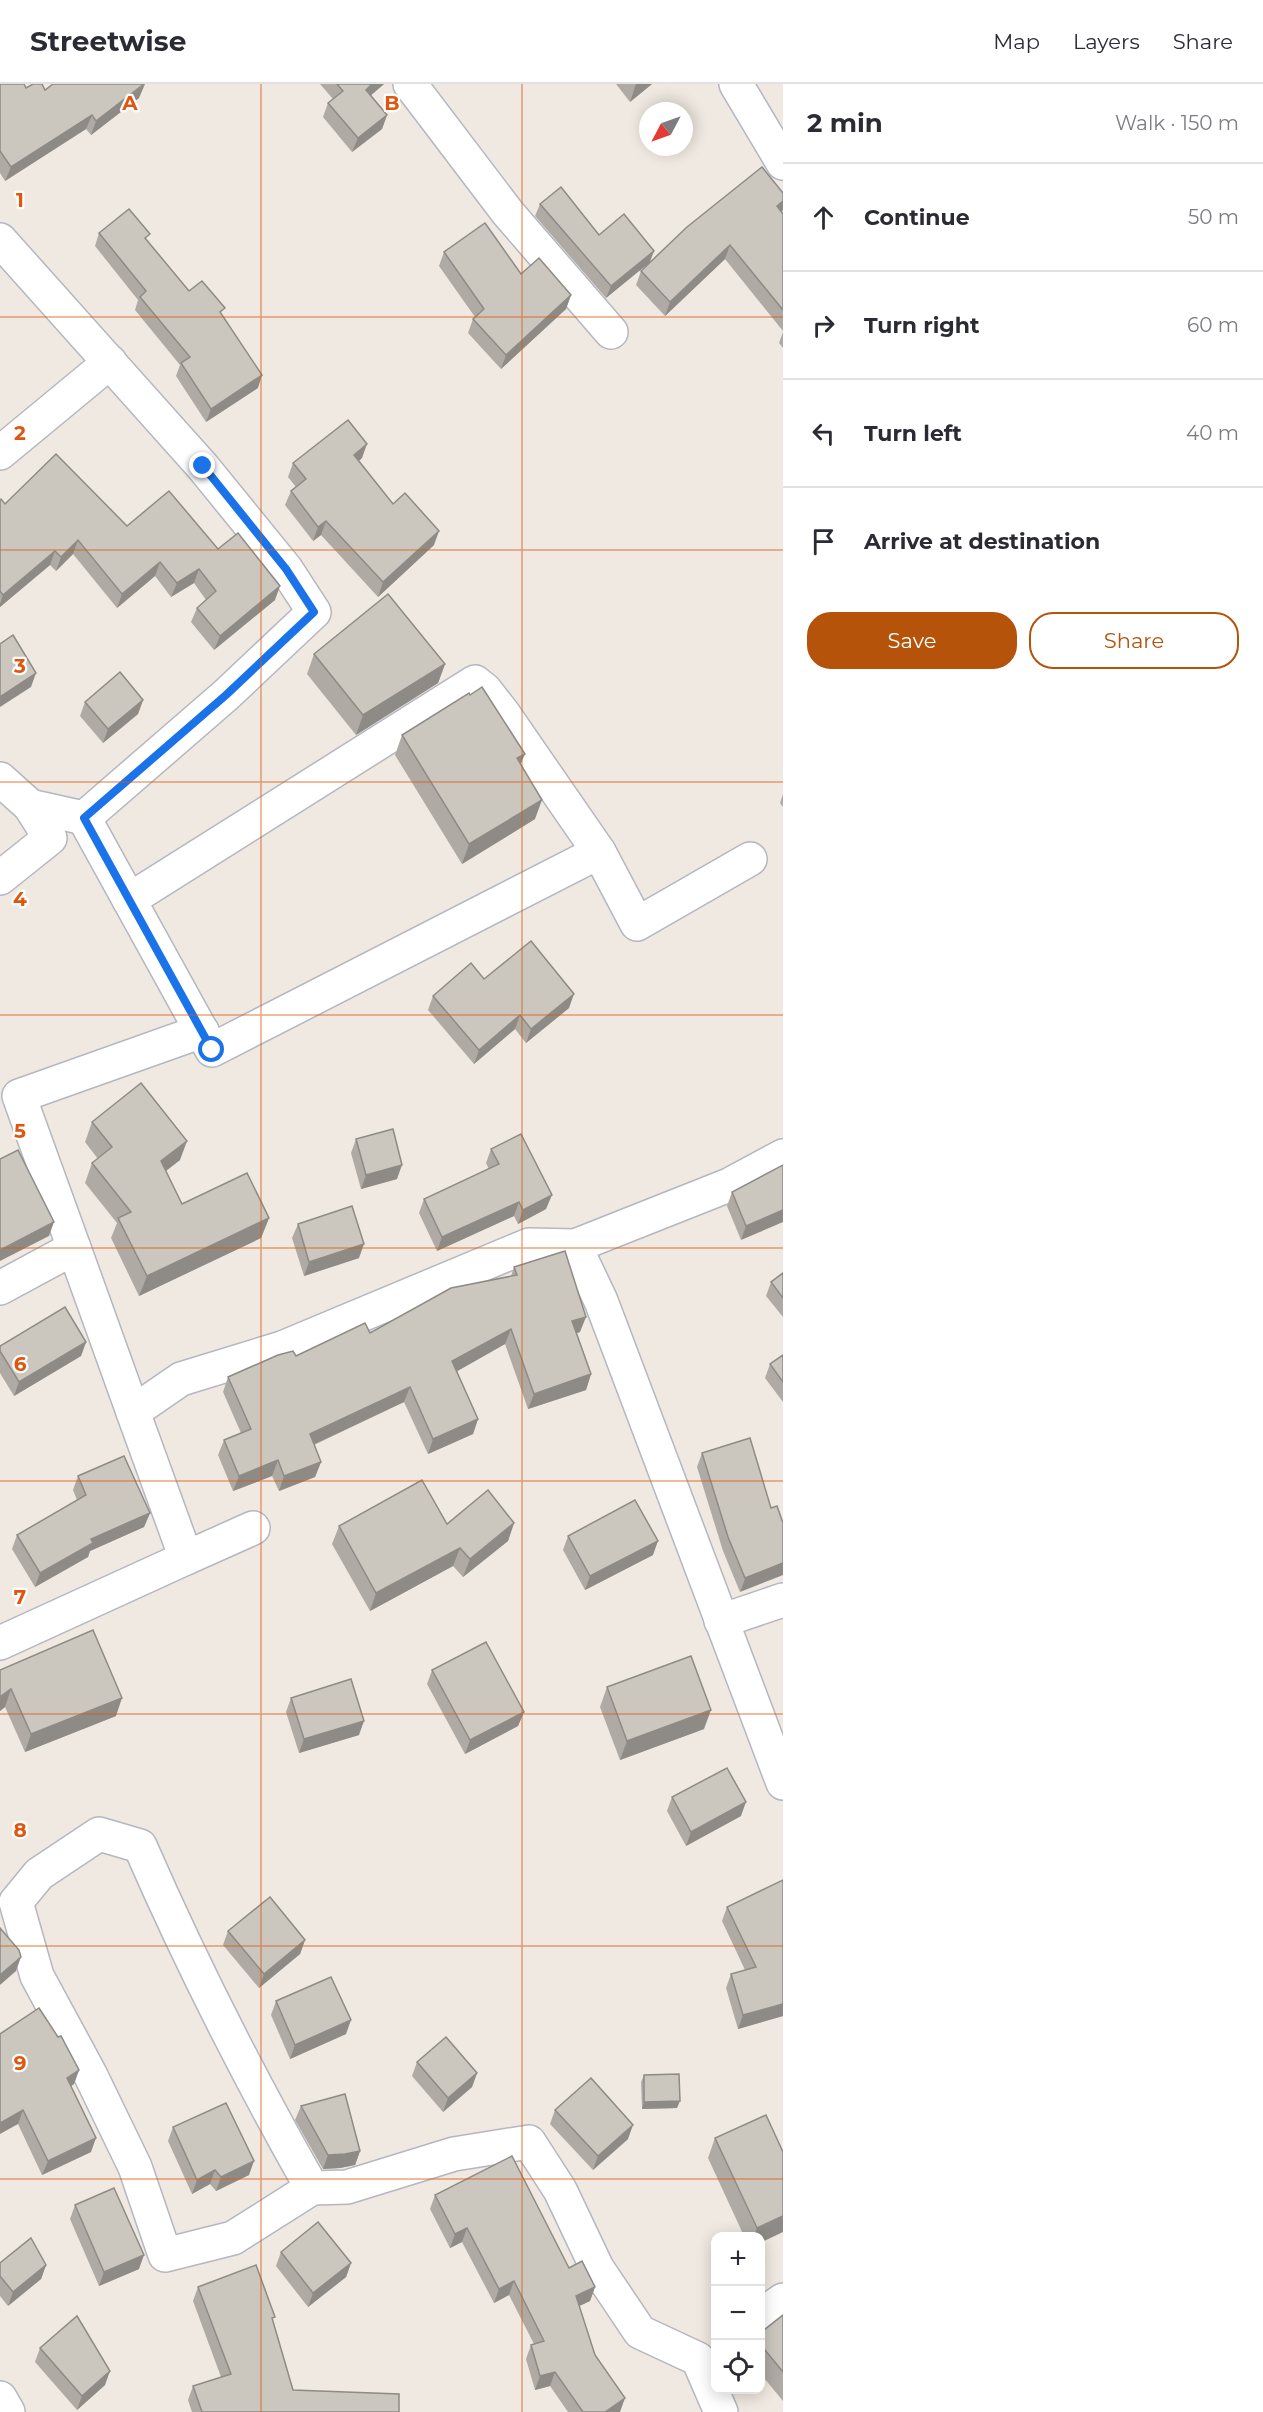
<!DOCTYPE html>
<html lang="en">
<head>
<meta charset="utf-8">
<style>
  :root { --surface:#fff; --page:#f7f7f7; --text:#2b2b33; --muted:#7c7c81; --line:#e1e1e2; --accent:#b45309 }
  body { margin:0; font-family:Montserrat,sans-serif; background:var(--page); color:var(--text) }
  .controls { position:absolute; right:18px; bottom:18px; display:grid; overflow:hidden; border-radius:12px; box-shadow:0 3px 15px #0003 }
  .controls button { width:54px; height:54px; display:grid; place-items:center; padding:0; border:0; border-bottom:2px solid var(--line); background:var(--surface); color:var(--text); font:30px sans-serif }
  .compass { position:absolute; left:639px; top:18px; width:54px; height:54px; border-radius:50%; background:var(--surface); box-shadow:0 3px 15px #0003; rotate:229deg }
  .stop { position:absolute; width:18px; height:18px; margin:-14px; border:4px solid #1a73e8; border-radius:50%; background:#fff }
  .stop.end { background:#1a73e8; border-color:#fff; box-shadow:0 2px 6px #0008 }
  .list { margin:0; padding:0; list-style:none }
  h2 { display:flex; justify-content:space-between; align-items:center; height:78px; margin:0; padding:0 24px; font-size:26px }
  h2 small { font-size:20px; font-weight:400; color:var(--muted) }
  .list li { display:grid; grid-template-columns:39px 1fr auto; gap:18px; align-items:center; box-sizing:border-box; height:108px; padding:0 24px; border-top:2px solid var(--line) }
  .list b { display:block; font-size:22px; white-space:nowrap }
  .list em { font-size:20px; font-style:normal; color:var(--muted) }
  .actions { display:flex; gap:12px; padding:18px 24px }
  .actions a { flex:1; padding:14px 0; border:2px solid var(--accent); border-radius:24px; text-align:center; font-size:21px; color:var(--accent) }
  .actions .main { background:var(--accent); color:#fff }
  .icon { flex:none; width:33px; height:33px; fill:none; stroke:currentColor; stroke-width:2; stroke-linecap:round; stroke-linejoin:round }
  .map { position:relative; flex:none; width:783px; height:2328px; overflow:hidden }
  header { display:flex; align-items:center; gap:36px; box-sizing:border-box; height:84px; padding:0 30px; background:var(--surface); border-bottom:2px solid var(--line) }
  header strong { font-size:28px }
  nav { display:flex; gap:33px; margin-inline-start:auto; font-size:21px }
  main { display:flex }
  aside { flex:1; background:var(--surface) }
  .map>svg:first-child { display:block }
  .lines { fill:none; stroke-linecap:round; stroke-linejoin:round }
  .minor-casing { stroke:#b4b7c1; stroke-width:36 }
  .minor { stroke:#fff; stroke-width:33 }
  .wall { fill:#afaba4 }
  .shaded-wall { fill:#8e8b86 }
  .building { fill:#cbc7bf; stroke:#8e8b86; stroke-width:1.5 }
  .route { stroke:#1a73e8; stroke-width:8 }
  .grid { fill:none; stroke:#df570e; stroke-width:1.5; stroke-opacity:0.55 }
  .grid-label { font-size:20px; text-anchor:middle; font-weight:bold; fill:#df570e; stroke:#fff; stroke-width:4.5; stroke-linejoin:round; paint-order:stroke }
</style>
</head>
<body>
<header>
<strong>Streetwise</strong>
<nav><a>Map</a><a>Layers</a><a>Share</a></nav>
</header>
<main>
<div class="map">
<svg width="783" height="2328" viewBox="0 0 783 2328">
  <rect width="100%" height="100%" fill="#efe9e1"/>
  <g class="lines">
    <g class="minor-casing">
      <g id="minor">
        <path d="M410 0 508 129 611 248"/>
        <path d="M736 0 783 79"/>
        <path d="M0 156 203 383 286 485 314 528 226 611 84 734 30 722 0 695"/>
        <path d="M0 369 110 278"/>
        <path d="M84 734 212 966 599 768 637 840 750 775"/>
        <path d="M0 794 50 754 30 722"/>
        <path d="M129 816 475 598 485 606 503 629 599 768"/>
        <path d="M575 1162 601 1217 783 1699"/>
        <path d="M74 1164 19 1012 202 947"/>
        <path d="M0 1204 74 1164 133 1328"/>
        <path d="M186 1474 253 1444"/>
        <path d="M721 1537 783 1516"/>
        <path d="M0 1559 186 1474 133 1328 181 1295 282 1264 529 1161 575 1162 729 1101 783 1072"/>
        <path d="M312 2104 233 2154 165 2171 135 2083 90 1990 37 1892 16 1818 39 1790 99 1750 140 1762C191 1879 249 1993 312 2104L347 2103 454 2070 529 2058 560 2106 597 2184 640 2248 698 2275 721 2328"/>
        <path d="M760 2232 783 2216"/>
        <path d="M0 2314 8 2328"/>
      </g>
    </g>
    <use href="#minor" class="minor"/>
  </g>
  <g class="wall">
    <path d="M0 0 26 4 139 14 91 51 86 45 5 97 0 89Z"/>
    <path d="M320 0H384L371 11 387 31 382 45 352 68 323 33 328 19 333 15Z"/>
    <path d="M616 0H652L630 18Z"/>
    <path d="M783 109V125L782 128 783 130V247L725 175 665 232 636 201 641 187 646 181 606 214 535 132 540 120 599 151 654 167 650 178Z"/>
    <path d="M99 149 147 157 189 207 222 232 258 304 206 338 176 292 180 281 135 226 138 216 95 162Z"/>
    <path d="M444 168 521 190 571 211 566 225 501 285 468 249 473 235 475 233 439 182Z"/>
    <path d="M783 248V264L779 259Z"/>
    <path d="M362 374 359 377 393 420 434 461 378 513 321 451 313 457 285 421 291 407 296 403 288 393 293 379Z"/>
    <path d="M0 416 5 420 127 442 218 465 275 516 214 566 191 538 197 524 206 516 194 499 171 513 155 492 117 524 73 470 56 487 50 481 0 523Z"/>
    <path d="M314 570 445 580 438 599 356 651 307 590Z"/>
    <path d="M143 616 138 630 103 659 80 632 85 618Z"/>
    <path d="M402 651 521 680 535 735 462 780 395 671Z"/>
    <path d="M783 710V723L780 719Z"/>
    <path d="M484 895 569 924 526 959 515 945 474 980 428 926 433 912Z"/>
    <path d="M92 1038 180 1076 166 1087 182 1120 269 1134 261 1154 139 1212 111 1154 117 1139 85 1099 92 1079 98 1075 85 1058Z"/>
    <path d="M356 1055 397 1095 361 1105 351 1069Z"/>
    <path d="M491 1065 546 1125 518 1140 514 1132 437 1167 419 1129 424 1115 489 1085 486 1079Z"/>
    <path d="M783 1081 741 1156 727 1122 732 1108Z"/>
    <path d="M298 1140 359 1174 304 1192 292 1154Z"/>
    <path d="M514 1183 580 1248 577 1249 591 1290 586 1306 528 1325 505 1260 457 1287 478 1335 473 1350 428 1370 404 1318 314 1361 321 1378 315 1393 279 1407 272 1392 233 1407 218 1371 224 1356 241 1349 223 1308 228 1293 370 1249 511 1192Z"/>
    <path d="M783 1189V1233L766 1212 771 1198Z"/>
    <path d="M86 1258 81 1272 14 1312 0 1289V1262Z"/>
    <path d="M783 1271V1318L765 1294 770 1280Z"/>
    <path d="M702 1369 771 1424 740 1508 723 1467 697 1383Z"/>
    <path d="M78 1392 150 1429 144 1443 90 1467 88 1473 35 1503 12 1465 17 1451 77 1416 73 1406Z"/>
    <path d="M514 1439 508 1457 463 1493 453 1482 370 1527 332 1460 339 1442Z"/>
    <path d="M568 1452 653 1471 585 1506 563 1466Z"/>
    <path d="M0 1586 116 1632 25 1668 5 1623 0 1627Z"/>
    <path d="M432 1586 524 1628 518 1642 465 1670 427 1600Z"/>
    <path d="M607 1603 704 1645 620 1676 600 1623Z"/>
    <path d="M291 1614 359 1651 299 1669 286 1628Z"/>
    <path d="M672 1713 741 1732 686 1762 667 1727Z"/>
    <path d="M727 1823 783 1932 738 1945 726 1904 731 1890 745 1886 722 1837Z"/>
    <path d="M228 1847 305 1856 300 1870 259 1904 223 1861Z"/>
    <path d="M276 1917 346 1950 290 1975 271 1931Z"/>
    <path d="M0 1950 79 1986 74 2000 71 2002 91 2068 42 2091 18 2040Z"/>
    <path d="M417 1978 477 1989 472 2003 443 2028 412 1992Z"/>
    <path d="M644 1991 677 2024 642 2025 641 1998Z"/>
    <path d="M301 2022 360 2067 355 2081 340 2084 323 2085 295 2036Z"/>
    <path d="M555 2026 628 2055 593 2086 550 2040Z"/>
    <path d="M173 2043 249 2091 216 2107 210 2100 192 2110 168 2057Z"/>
    <path d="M715 2054 760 2152H744L708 2074Z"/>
    <path d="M435 2111 569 2184 595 2203 590 2217 579 2222 595 2271 620 2328H568L550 2302 535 2306 526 2275 531 2261 534 2260 509 2211 494 2219 462 2158 450 2164 430 2125Z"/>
    <path d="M75 2121 139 2185 99 2202 70 2135Z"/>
    <path d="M281 2168 351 2179 346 2193 308 2223 276 2182Z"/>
    <path d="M0 2179 46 2181 41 2195 8 2222 0 2212Z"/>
    <path d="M198 2203 273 2238 293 2306 399 2328H192L188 2316 193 2302 221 2293 193 2217Z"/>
    <path d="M783 2231V2317L760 2289V2249Z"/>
    <path d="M40 2264 105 2301 77 2326 35 2278Z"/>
  </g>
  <g class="shaded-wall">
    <path d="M145 0 139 14 91 51 96 37Z"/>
    <path d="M372 0H384L361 20 366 6Z"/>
    <path d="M636 0H652L630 18Z"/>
    <path d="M92 31 86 45 5 97 11 83Z"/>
    <path d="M387 31 382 45 352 68 358 54Z"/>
    <path d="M783 117V125L782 128 777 122Z"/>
    <path d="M730 161 725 175 665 232 670 218Z"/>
    <path d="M654 167 649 179 606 214 611 202Z"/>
    <path d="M571 211 566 225 501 285 506 271Z"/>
    <path d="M262 291 258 304 206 338 211 325Z"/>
    <path d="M367 360 362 374 349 385 354 371Z"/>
    <path d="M326 437 321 451 313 457 318 443Z"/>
    <path d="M439 447 434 461 378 513 383 498Z"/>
    <path d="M78 456 73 470 56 487 61 473Z"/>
    <path d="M55 467 50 481 0 523V520L3 511Z"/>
    <path d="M160 478 155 492 117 524 122 510Z"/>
    <path d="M199 485 194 499 171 513 177 499Z"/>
    <path d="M280 502 275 516 214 566 220 552Z"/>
    <path d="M445 580 438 599 356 651 363 631Z"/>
    <path d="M36 589 31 603 0 623V613Z"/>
    <path d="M143 616 138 630 103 659 108 645Z"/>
    <path d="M525 670 517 689V674Z"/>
    <path d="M542 716 535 735 462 780 469 760Z"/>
    <path d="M574 910 569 924 526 959 531 945Z"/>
    <path d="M520 931 515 945 474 980 479 966Z"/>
    <path d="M187 1057 180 1076 154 1096 161 1077Z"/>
    <path d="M402 1081 397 1095 361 1105 366 1091Z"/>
    <path d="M552 1111 546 1125 518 1140 523 1126Z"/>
    <path d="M519 1118 514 1132 437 1167 442 1153Z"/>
    <path d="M783 1126V1138L741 1156 746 1142Z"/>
    <path d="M269 1134 261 1154 139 1212 147 1192Z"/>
    <path d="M54 1138 49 1152 0 1177V1166Z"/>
    <path d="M364 1160 359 1174 304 1192 309 1178Z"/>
    <path d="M586 1233 580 1248 567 1252 572 1237Z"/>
    <path d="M511 1245 505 1260 447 1293 452 1277Z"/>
    <path d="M86 1258 81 1272 14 1312 19 1298Z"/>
    <path d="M591 1290 586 1306 528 1325 534 1310Z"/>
    <path d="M410 1303 404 1318 304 1365 310 1350Z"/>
    <path d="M478 1335 473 1350 428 1370 433 1355Z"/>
    <path d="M278 1376 272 1392 233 1407 239 1392Z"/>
    <path d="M321 1378 315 1393 279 1407 284 1392Z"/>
    <path d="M150 1429 144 1443 90 1467 88 1473 35 1503 40 1489 91 1455Z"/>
    <path d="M514 1439 508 1457 463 1493 470 1475Z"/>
    <path d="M658 1457 653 1471 585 1506 590 1492Z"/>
    <path d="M460 1464 453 1482 370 1527 376 1509Z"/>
    <path d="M783 1479V1491L740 1508 745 1494Z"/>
    <path d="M11 1605 5 1623 0 1627V1613Z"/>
    <path d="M122 1614 116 1632 25 1668 31 1650Z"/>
    <path d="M711 1626 704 1645 620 1676 627 1657Z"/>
    <path d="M524 1628 518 1642 465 1670 470 1656Z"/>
    <path d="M364 1637 359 1651 299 1669 304 1655Z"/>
    <path d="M746 1718 741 1732 686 1762 691 1748Z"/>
    <path d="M305 1856 300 1870 259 1904 264 1890Z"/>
    <path d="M21 1873 16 1887 0 1901V1891Z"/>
    <path d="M783 1920V1932L738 1945 743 1931Z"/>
    <path d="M351 1936 346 1950 290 1975 295 1961Z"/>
    <path d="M79 1986 74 2000 62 2008 67 1994Z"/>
    <path d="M477 1989 472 2003 443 2028 448 2014Z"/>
    <path d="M680 2017 677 2024 642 2025 644 2018Z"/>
    <path d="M23 2026 18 2040 0 2050V2039Z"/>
    <path d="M633 2041 628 2055 593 2086 598 2072Z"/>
    <path d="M96 2054 91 2068 42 2091 48 2077Z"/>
    <path d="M360 2067 355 2081 340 2084 323 2085 328 2071Z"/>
    <path d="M254 2077 249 2091 216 2107 221 2093Z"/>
    <path d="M215 2086 210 2100 192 2110 197 2096Z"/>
    <path d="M783 2132V2148L760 2159V2152H754L757 2144Z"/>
    <path d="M467 2144 462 2158 450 2164 455 2150Z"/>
    <path d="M144 2171 139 2185 99 2202 104 2188Z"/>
    <path d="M351 2179 346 2193 308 2223 313 2209Z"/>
    <path d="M46 2181 41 2195 8 2222 13 2208Z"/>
    <path d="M514 2197 509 2211 494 2219 499 2205Z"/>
    <path d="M595 2203 590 2217 571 2226 576 2212Z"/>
    <path d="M110 2287 105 2301 77 2326 82 2312Z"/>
    <path d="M555 2288 550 2302 535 2306 540 2292Z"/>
    <path d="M625 2314 620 2328H605Z"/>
  </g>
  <g class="building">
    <path d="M0 0H24L26 4 33 0H42L45 6 53 0H144L96 37 92 31 11 83 0 67Z"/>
    <path d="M337 0H372L366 6 387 31 358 54 328 19 343 7Z"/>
    <path d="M762 83 783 109V117L777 122 783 130V226L730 161 670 218 641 187 687 143Z"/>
    <path d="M561 103 599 151 624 130 654 167 611 202 540 120Z"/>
    <path d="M129 125 150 150 145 154 189 207 202 197 225 224 220 228 262 291 211 325 181 279 190 273 140 213 146 207 99 149Z"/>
    <path d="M485 139 521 190 539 174 571 211 506 271 473 235 484 225 444 168Z"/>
    <path d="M348 336 367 360 354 371 393 420 405 409 439 447 383 498 326 437 318 443 291 407 306 395 293 379Z"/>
    <path d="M56 370 127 442 169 407 218 465 238 449 280 502 220 552 197 524 216 507 199 485 177 499 160 478 122 510 78 456 61 473 55 467 3 511 0 507V416L1 415 5 420Z"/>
    <path d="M388 510 445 580 363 631 314 570Z"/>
    <path d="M13 551 36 589 0 613V560Z"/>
    <path d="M120 588 143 616 108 645 85 618Z"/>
    <path d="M482 603 525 670 517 674 542 716 469 760 402 651 469 609 470 611Z"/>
    <path d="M531 857 574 910 531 945 520 931 479 966 433 912 471 879 484 895Z"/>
    <path d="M141 999 187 1057 161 1077 182 1120 247 1089 269 1134 147 1192 118 1134 131 1128 92 1079 112 1063 92 1038Z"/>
    <path d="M393 1045 402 1081 366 1091 356 1055Z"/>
    <path d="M521 1050 552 1111 523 1126 519 1118 442 1153 424 1115 499 1080 491 1065Z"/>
    <path d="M18 1066 54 1138 0 1166V1075Z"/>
    <path d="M783 1081V1126L746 1142 732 1108Z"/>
    <path d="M352 1122 364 1160 309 1178 298 1140Z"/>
    <path d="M565 1167 586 1233 572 1237 591 1290 534 1310 511 1245 452 1277 478 1335 433 1355 410 1303 310 1350 321 1378 284 1392 278 1376 239 1392 224 1356 251 1345 228 1293 278 1271 293 1267 296 1272 365 1239 370 1249 451 1204 517 1191 514 1183Z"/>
    <path d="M783 1189V1214L771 1198Z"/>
    <path d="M65 1223 86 1258 19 1298 0 1267V1262Z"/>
    <path d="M783 1271V1298L770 1280Z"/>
    <path d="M750 1354 771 1424 777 1422 783 1439V1479L745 1494 728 1453 702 1369Z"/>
    <path d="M124 1372 150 1429 91 1455 93 1459 40 1489 17 1451 86 1411 78 1392Z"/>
    <path d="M422 1396 447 1440 488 1406 514 1439 470 1475 460 1464 376 1509 339 1442Z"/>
    <path d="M635 1416 658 1457 590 1492 568 1452Z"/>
    <path d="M93 1546 122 1614 31 1650 11 1605 0 1613V1586Z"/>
    <path d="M486 1558 524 1628 470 1656 432 1586Z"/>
    <path d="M691 1572 711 1626 627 1657 607 1603Z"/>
    <path d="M351 1595 364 1637 304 1655 291 1614Z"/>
    <path d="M727 1684 746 1718 691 1748 672 1713Z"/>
    <path d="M783 1796V1920L743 1931 731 1890 756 1883 727 1823Z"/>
    <path d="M270 1813 305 1856 264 1890 228 1847Z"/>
    <path d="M0 1844 19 1866 21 1873 0 1891Z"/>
    <path d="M331 1893 351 1936 295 1961 276 1917Z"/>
    <path d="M39 1924 58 1953 61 1952 79 1986 67 1994 96 2054 48 2077 23 2026 0 2039V1950Z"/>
    <path d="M446 1953 477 1989 448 2014 417 1978Z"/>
    <path d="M679 1990 680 2017 644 2018V1991Z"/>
    <path d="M591 1994 633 2041 598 2072 555 2026Z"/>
    <path d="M345 2010 360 2067 345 2070 328 2071 301 2022Z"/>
    <path d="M226 2019 254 2077 221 2093 215 2086 197 2096 173 2043Z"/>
    <path d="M766 2031 783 2068V2132L757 2144 715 2054Z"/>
    <path d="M512 2072 569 2184 582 2177 595 2203 576 2212 595 2271 625 2314 605 2328H583L555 2288 540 2292 531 2261 544 2257 514 2197 499 2205 467 2144 455 2150 435 2111Z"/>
    <path d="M114 2104 144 2171 104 2188 75 2121Z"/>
    <path d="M318 2138 351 2179 313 2209 281 2168Z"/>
    <path d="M31 2154 46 2181 13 2208 0 2192V2179Z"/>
    <path d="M256 2181 275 2233 272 2234 293 2306 399 2310V2328H202L193 2302 231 2290 198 2203Z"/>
    <path d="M783 2231V2288L760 2260V2249Z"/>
    <path d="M77 2232 110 2287 82 2312 40 2264Z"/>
  </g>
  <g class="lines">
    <path class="route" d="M203 382 286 485 314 528 226 611 84 734 212 966"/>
  </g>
  <path class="grid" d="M261 0V2328M522 0V2328M0 233H783M0 466H783M0 698H783M0 931H783M0 1164H783M0 1397H783M0 1630H783M0 1862H783M0 2095H783"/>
  <g class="grid-label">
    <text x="130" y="26">A</text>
    <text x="392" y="26">B</text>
    <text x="20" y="123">1</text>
    <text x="20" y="356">2</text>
    <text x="20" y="589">3</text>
    <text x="20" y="822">4</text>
    <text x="20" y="1054">5</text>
    <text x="20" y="1287">6</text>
    <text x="20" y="1520">7</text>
    <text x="20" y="1753">8</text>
    <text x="20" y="1986">9</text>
  </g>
</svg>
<div class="controls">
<button>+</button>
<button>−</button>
<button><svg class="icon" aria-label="locate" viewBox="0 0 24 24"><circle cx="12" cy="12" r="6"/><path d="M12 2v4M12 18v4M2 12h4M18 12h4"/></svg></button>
</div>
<svg class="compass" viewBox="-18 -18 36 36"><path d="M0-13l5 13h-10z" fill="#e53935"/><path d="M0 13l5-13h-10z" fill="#7c7c81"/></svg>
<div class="stop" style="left:212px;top:966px"></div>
<div class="stop end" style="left:203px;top:382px"></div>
</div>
<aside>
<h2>2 min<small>Walk · 150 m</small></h2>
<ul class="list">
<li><svg class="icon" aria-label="ahead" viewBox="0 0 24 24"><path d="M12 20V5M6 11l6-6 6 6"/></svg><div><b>Continue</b></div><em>50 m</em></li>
<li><svg class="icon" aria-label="right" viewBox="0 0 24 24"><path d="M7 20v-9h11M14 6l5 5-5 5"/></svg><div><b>Turn right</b></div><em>60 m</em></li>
<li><svg class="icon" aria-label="left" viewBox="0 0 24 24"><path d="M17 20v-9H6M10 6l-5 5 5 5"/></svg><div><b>Turn left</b></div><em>40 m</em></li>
<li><svg class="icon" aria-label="arrive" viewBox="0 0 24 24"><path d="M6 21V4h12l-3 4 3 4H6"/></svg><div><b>Arrive at destination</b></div></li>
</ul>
<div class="actions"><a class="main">Save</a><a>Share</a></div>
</aside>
</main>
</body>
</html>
